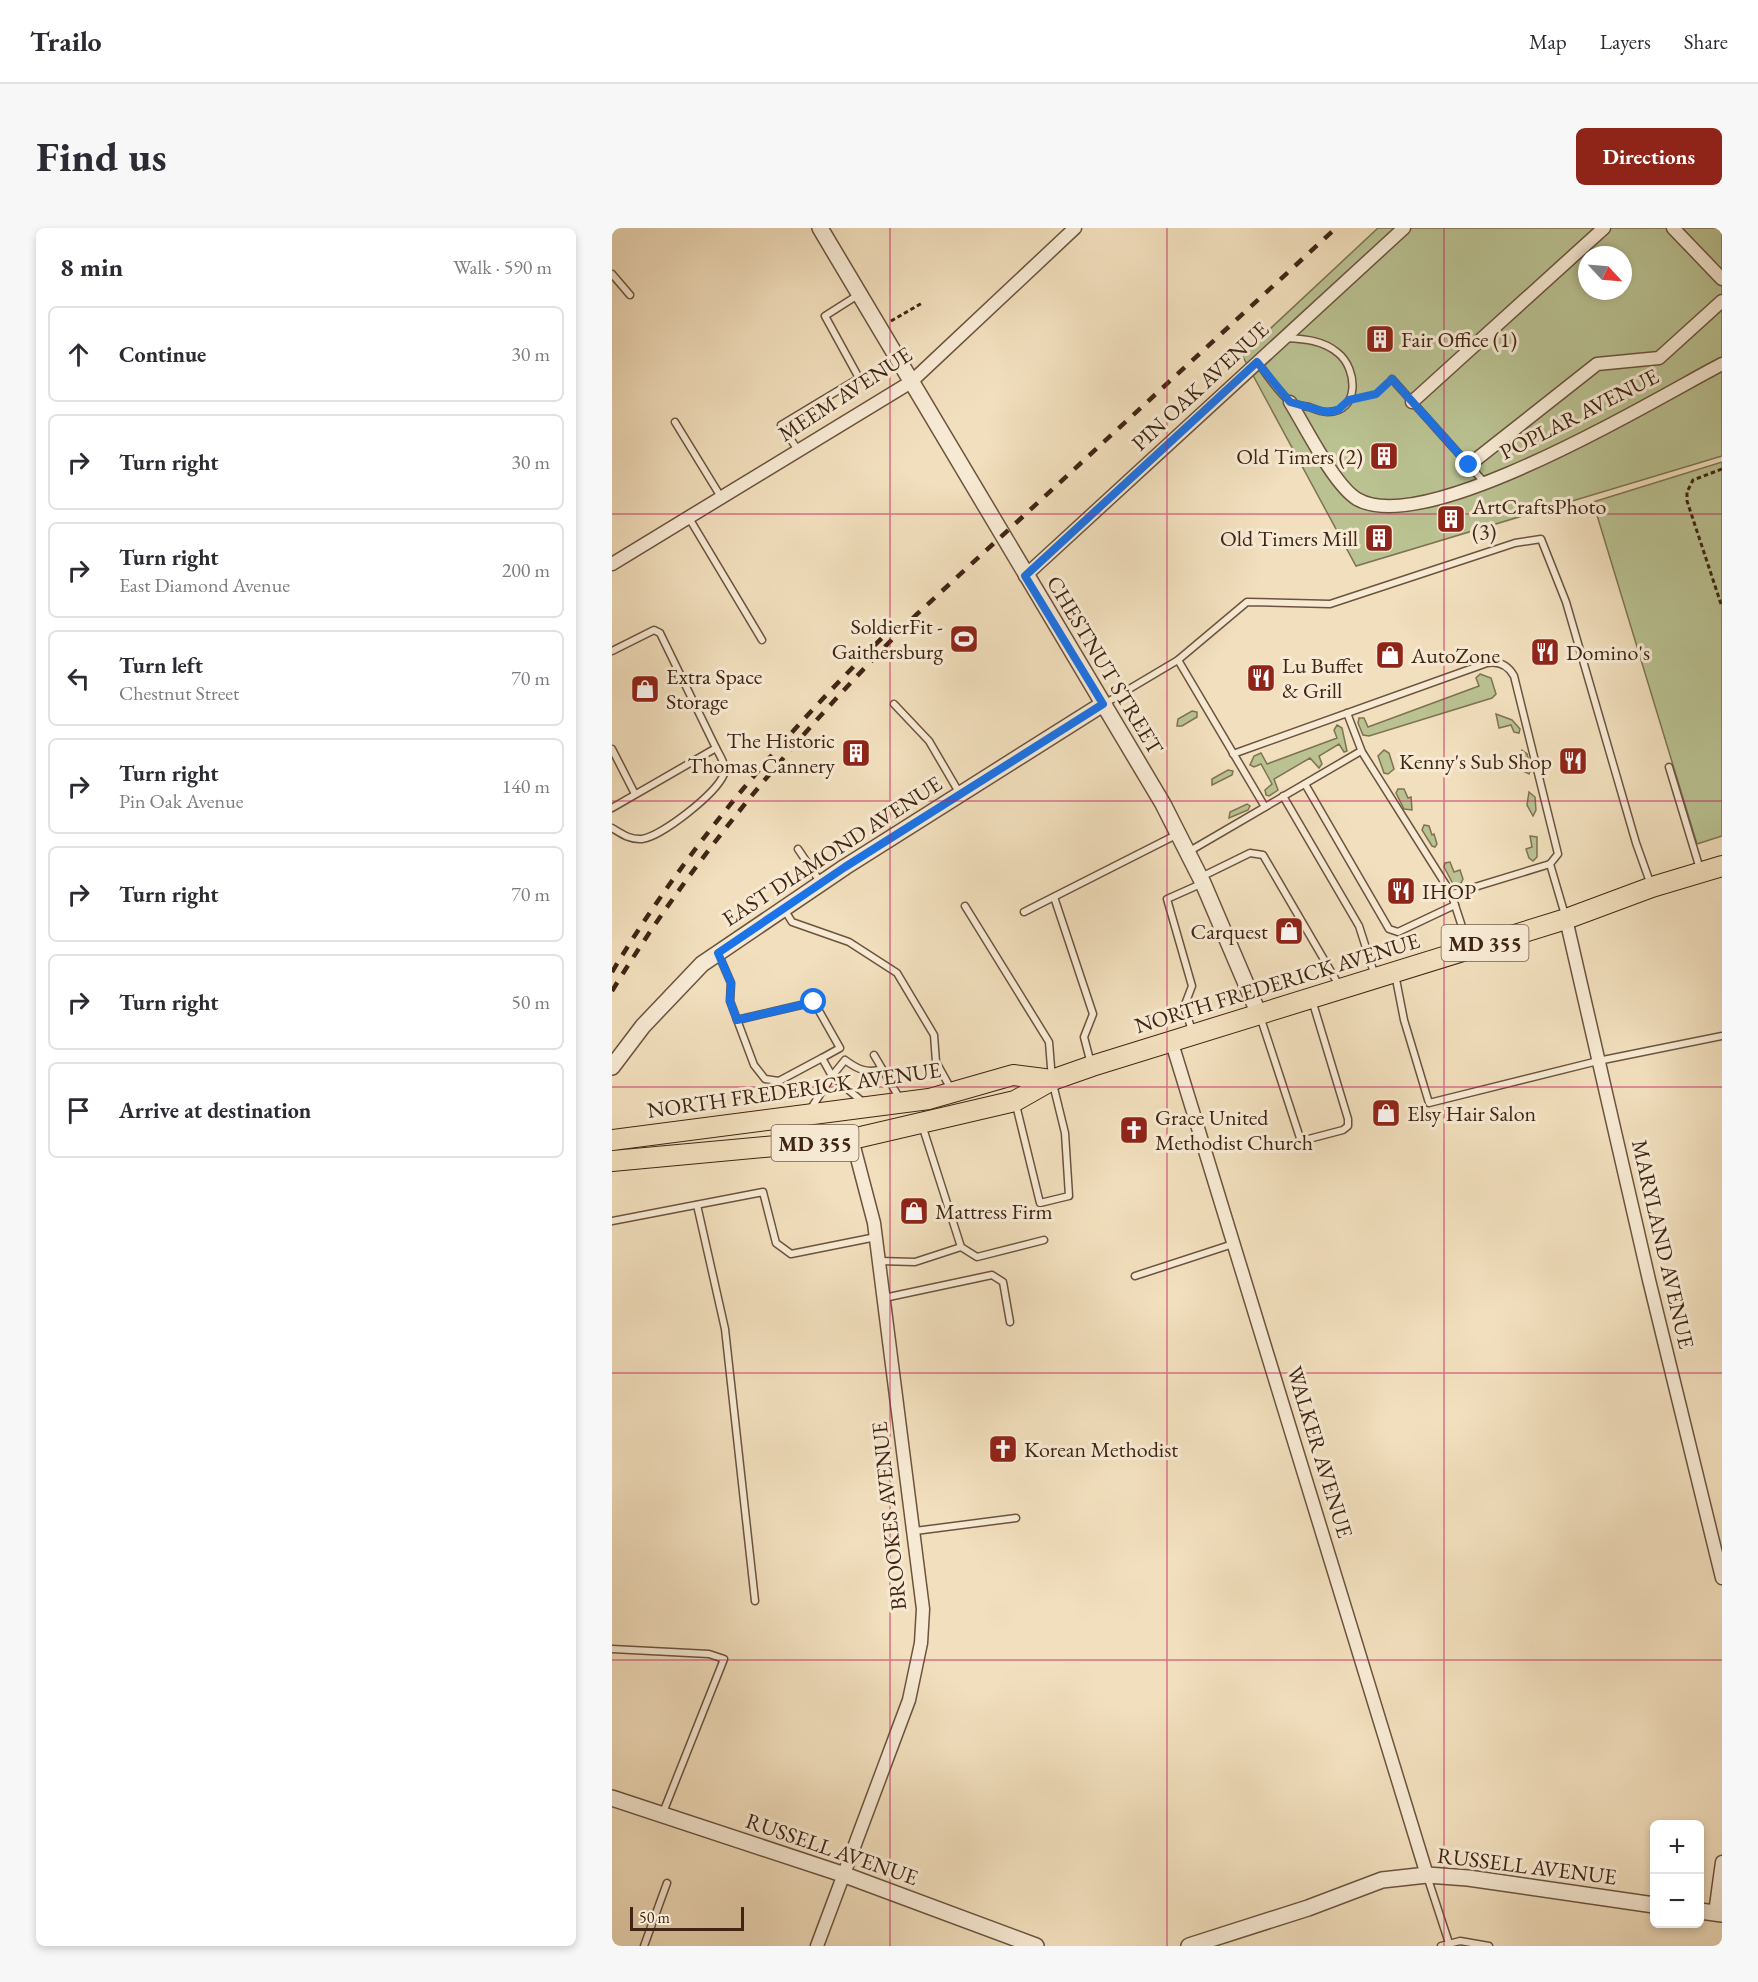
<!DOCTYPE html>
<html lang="en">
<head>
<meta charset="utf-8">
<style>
  :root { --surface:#fff; --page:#f7f7f7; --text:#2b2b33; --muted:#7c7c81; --line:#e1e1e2; --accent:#8f2418 }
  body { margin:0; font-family:"EB Garamond",serif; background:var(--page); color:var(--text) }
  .controls { position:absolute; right:18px; bottom:18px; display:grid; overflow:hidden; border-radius:9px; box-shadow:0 3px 9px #0003 }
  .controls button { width:54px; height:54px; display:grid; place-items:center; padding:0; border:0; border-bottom:2px solid var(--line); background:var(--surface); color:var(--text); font:30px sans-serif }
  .compass { position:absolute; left:966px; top:18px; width:54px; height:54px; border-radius:50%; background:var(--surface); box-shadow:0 3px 9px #0003; rotate:116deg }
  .scale { position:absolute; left:18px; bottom:15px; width:114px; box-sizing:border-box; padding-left:6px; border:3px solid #402414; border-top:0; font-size:16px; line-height:21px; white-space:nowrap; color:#402414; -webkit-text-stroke:4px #f7ead4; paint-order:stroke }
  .stop { position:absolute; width:18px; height:18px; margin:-14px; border:4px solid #1a73e8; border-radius:50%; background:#fff }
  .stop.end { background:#1a73e8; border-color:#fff; box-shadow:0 2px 6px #0008 }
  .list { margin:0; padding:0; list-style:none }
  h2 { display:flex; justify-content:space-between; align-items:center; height:78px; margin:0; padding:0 24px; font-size:26px }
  h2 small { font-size:20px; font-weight:400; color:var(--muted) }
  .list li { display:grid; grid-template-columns:39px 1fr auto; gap:18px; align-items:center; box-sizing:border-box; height:96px; margin:0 12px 12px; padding:0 12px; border:2px solid var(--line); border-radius:9px }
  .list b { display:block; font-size:22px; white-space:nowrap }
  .list p { margin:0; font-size:20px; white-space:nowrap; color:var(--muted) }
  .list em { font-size:20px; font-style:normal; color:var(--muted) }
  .icon { flex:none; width:33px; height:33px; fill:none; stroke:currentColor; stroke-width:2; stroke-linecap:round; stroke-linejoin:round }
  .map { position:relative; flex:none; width:1110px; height:1718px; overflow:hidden; border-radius:9px }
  header { display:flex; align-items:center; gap:36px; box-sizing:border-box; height:84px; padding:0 30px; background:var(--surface); border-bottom:2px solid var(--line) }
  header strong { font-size:28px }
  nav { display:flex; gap:33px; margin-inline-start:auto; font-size:21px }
  .intro { display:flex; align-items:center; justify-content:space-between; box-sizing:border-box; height:144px; padding:0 36px }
  h1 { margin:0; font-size:42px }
  .button { padding:15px 27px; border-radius:9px; background:var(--accent); color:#fff; font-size:21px; font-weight:700 }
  main { display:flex; gap:36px; padding:0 36px }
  aside { flex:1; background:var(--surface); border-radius:9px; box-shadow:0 3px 9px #0003 }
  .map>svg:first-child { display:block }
  .green { fill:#bac292; stroke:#7d7353; stroke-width:1.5; fill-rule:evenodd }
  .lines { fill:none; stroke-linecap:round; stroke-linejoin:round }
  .service-casing { stroke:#6c533e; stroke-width:9 }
  .minor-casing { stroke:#6c533e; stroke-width:15 }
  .tertiary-casing { stroke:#6c533e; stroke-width:18 }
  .primary-casing { stroke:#402414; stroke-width:22 }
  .path { stroke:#402414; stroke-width:3; stroke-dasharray:4.5 3; stroke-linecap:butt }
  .service { stroke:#f7ead4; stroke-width:6 }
  .minor { stroke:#f7ead4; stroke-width:12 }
  .tertiary { stroke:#f7ead4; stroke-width:15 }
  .primary { stroke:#f2dfbd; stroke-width:20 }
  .rail { stroke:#402414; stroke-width:4.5; stroke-dasharray:10 10; stroke-linecap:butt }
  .route { stroke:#1a73e8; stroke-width:8 }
  .grid { fill:none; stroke:#c2185b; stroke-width:1.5; stroke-opacity:0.55 }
  .labels { text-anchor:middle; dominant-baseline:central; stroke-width:6; stroke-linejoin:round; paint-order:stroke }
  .shield { fill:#f7ead4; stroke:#775f4e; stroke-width:1.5 }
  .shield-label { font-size:21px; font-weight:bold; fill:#402414 }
  .poi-label { font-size:22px; fill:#402414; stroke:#f7ead4; text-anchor:start }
  .street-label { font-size:22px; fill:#402414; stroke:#f7ead4 }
</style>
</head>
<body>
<header>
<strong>Trailo</strong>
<nav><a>Map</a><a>Layers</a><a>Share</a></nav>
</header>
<div class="intro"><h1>Find us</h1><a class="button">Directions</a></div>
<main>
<aside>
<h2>8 min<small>Walk · 590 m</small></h2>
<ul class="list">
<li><svg class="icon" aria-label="ahead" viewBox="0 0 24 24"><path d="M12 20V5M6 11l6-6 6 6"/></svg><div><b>Continue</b></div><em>30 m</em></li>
<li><svg class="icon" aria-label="right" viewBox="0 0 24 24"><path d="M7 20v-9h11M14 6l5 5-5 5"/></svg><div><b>Turn right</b></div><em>30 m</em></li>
<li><svg class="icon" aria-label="right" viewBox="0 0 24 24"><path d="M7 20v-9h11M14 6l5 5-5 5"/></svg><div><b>Turn right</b><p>East Diamond Avenue</p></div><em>200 m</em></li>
<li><svg class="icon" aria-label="left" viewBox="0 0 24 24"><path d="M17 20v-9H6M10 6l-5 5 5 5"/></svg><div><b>Turn left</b><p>Chestnut Street</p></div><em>70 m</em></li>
<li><svg class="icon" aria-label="right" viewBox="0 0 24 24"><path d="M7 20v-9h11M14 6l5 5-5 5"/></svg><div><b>Turn right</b><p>Pin Oak Avenue</p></div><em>140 m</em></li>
<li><svg class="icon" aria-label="right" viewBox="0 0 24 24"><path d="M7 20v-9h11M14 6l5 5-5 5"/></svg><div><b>Turn right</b></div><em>70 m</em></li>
<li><svg class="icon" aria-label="right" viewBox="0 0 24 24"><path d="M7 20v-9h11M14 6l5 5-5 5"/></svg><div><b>Turn right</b></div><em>50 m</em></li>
<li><svg class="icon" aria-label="arrive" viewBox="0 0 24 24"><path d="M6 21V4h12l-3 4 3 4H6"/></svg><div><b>Arrive at destination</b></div></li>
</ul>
</aside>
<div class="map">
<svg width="1110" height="1718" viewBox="0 0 1110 1718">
  <rect width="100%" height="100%" fill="#f2dfbd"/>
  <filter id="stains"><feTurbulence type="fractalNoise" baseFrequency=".00333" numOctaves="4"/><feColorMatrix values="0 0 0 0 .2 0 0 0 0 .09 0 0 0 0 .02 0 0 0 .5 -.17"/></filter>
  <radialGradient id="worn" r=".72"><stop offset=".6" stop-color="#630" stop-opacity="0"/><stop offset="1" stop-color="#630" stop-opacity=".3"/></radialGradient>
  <g class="green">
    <path d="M766 0H1110V228L744 338 630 127ZM975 27H1011V63H975Z"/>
    <path d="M1110 234V608L1085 616 981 274Z"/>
    <path d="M868 446 879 450 884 466 880 470 757 508 751 507 746 495 747 490H752L756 499 867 458 864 450Z"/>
    <path d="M580 483 585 484V489L570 498H565L566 491Z"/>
    <path d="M884 486 900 492 908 501 907 505 902 504 899 497 887 500Z"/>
    <path d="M725 497 730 500 735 523 732 524 727 516 707 528 710 536 707 540 698 530 662 551 666 562 657 568 654 567 653 562 660 556 649 536 642 539 638 537 642 528 649 525 655 536 725 510 722 502Z"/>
    <path d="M772 522 777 525 782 541 776 546 772 545 766 528Z"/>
    <path d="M910 522 915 526 919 541 917 546 911 543 907 527Z"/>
    <path d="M616 542 621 543 620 547 600 557V551Z"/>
    <path d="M786 561H792L796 570 799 569 800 582 792 581 784 565Z"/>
    <path d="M917 564 923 569 924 582 921 588 915 577Z"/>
    <path d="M635 576 638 578 636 582 617 590 618 584Z"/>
    <path d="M812 597 817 598 820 607 822 606 825 616 823 619 820 618 810 602Z"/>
    <path d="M918 608 925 609V629L921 633 917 630 914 621 920 619Z"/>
    <path d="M838 634 842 644 848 642 851 651 849 655 841 656 832 639 833 635Z"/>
  </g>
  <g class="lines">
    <g class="service-casing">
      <g id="service">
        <path d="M0 46 18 67"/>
        <path d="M646 135C655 146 667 166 679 174 684 177 692 178 697 179 702 181 709 184 715 184 748 185 746 141 726 125 711 112 692 111 674 110"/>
        <path d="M780 151 872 254"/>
        <path d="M63 194 109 269"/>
        <path d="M186 222 169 197 247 150 213 88 246 67"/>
        <path d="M77 290 150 412"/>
        <path d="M0 423 42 402 48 405 104 520 0 580"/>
        <path d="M566 432 653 579"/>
        <path d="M282 476 317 513 348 566"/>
        <path d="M492 476 566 432 635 374 718 376 903 315 929 311 954 374 1024 615 1039 657"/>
        <path d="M735 485 750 524 839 665 856 717"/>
        <path d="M0 521 23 566"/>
        <path d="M621 526 875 435C887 433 896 437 902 448L946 626 938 636 840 666"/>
        <path d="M1057 539 1088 641"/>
        <path d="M693 556 777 701 786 704 843 677"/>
        <path d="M671 568 747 698 763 748"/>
        <path d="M0 600C10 606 18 612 30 611 50 608 104 566 112 546 115 538 108 528 104 520"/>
        <path d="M186 621 209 655"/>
        <path d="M576 624 749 523"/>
        <path d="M938 636 953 687"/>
        <path d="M589 649 638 625 651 627 728 759"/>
        <path d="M442 669 481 786 472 809 479 836"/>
        <path d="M353 678 437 814 440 852 453 905 457 968 428 975 404 877"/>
        <path d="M172 681 180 694 237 714 285 745 322 807 324 834 339 861"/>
        <path d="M412 684 566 606"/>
        <path d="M106 725 119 755 118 773 142 837 153 851 167 853 210 830 220 848 252 875"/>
        <path d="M783 746 792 792 817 875 986 833 1110 808"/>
        <path d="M648 788 689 913 731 902 736 898V891L700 772"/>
        <path d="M125 792 202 774 228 820 210 830"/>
        <path d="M581 805 572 779 580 758 555 671 591 655"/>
        <path d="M262 827 288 871"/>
        <path d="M198 882 220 848 233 832C245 841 255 846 270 841"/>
        <path d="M85 977 113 1101 143 1373"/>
        <path d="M0 993 151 964 164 1015 179 1026 264 1009"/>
        <path d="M349 1019 365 1029 432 1012"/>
        <path d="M267 1033 303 1034 349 1019 310 897"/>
        <path d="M523 1048 621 1016"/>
        <path d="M272 1070 380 1047 391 1054 398 1094"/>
        <path d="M303 1303 404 1290"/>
        <path d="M0 1421 97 1426 112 1431 50 1587"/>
        <path d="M815 1648 837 1715"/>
        <path d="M32 1718 55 1655"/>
        <path d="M829 1718 848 1713 877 1718"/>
      </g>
    </g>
    <g class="minor-casing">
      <g id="minor">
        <path d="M1061 0 1110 51"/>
        <path d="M678 174C693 198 722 257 745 271 813 311 1043 171 1110 136"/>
        <path d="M800 174 992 0"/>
        <path d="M857 237 985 136 1047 130 1110 73"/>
        <path d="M0 336 299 154 463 0"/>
        <path d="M413 348 792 0"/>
        <path d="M954 691 1037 1052 1110 1350"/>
        <path d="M559 812 815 1647"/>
        <path d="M1103 1685 1110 1634"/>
        <path d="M205 1718 297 1472 309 1415 311 1381 262 995 240 911"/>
      </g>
    </g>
    <g class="tertiary-casing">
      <g id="tertiary">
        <path d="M208 0 551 576 591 655 646 784"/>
        <path d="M0 839 31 798 90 736 233 639 491 476"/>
        <path d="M0 1570 233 1647 424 1718"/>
        <path d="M1088 1683 1110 1686"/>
        <path d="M577 1718 696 1680 770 1652 815 1647 856 1650 1042 1677"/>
      </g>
    </g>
    <g class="primary-casing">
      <g id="primary">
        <path d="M0 912 317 871 401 847 440 852"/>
        <path d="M0 933 240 911 403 873 440 852 480 838 954 691 1040 659 1110 638"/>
      </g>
    </g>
    <g class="path">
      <path d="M279 93 310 75"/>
      <path d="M748 171 763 166 773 158"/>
      <path d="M1110 241 1081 252 1075 264V273L1110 379"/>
    </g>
    <use href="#service" class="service"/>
    <use href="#minor" class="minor"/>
    <use href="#tertiary" class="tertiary"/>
    <use href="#primary" class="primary"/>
    <g class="rail">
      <path d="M0 744C74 621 169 510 271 409"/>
      <path d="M0 763C85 624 190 502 304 387L724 0"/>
    </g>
  </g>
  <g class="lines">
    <path class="route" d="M202 774 125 792 118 773 119 755 106 725 233 639 491 476 413 348 645 134 678 174 714 184 726 182 737 172 764 166 780 151 857 237"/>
  </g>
  <path class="grid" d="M278 0V1718M555 0V1718M832 0V1718M0 286H1110M0 573H1110M0 859H1110M0 1145H1110M0 1432H1110"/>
  <defs>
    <g id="building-square" transform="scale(1.5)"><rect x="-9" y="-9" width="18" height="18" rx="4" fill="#8f2418" stroke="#f7ead4"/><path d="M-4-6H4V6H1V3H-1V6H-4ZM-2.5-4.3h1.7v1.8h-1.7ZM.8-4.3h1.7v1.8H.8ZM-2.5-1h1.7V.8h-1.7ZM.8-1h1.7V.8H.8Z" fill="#fff"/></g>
    <g id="stadium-square" transform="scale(1.5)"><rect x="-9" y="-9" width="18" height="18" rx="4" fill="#8f2418" stroke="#f7ead4"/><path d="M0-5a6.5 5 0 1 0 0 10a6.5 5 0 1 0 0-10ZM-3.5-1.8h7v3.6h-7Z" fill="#fff"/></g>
    <g id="restaurant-square" transform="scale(1.5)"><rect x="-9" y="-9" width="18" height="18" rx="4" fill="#8f2418" stroke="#f7ead4"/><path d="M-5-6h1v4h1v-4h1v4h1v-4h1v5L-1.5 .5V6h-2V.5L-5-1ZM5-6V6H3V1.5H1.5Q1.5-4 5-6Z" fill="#fff"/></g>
    <g id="shop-square" transform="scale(1.5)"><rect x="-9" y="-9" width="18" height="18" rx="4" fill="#8f2418" stroke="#f7ead4"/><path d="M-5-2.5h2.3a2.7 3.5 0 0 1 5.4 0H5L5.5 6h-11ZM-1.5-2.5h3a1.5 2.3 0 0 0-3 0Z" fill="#fff"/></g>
    <g id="church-square" transform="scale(1.5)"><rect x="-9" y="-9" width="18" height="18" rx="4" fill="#8f2418" stroke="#f7ead4"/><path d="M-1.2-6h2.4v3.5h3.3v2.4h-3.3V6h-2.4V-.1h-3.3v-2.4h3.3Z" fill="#fff"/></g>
  </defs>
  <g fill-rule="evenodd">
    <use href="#building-square" x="768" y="111"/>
    <use href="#building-square" x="772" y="228"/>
    <use href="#building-square" x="839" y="291"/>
    <use href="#building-square" x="767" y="310"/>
    <use href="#stadium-square" x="352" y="411"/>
    <use href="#restaurant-square" x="933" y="424"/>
    <use href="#shop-square" x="778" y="427"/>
    <use href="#restaurant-square" x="649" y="450"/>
    <use href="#shop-square" x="33" y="461"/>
    <use href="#building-square" x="244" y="525"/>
    <use href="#restaurant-square" x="961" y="533"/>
    <use href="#restaurant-square" x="789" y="663"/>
    <use href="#shop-square" x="677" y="703"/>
    <use href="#shop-square" x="774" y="885"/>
    <use href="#church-square" x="522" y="902"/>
    <use href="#shop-square" x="302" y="983"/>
    <use href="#church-square" x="391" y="1221"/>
  </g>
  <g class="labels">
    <g class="shield">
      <rect x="829.5" y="697" width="87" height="36" rx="4.5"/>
      <rect x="159.5" y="897" width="87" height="36" rx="4.5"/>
    </g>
    <g class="shield-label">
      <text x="873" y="715">MD 355</text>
      <text x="203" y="915">MD 355</text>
    </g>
    <g class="poi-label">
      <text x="789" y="111">Fair Office (1)</text>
      <text x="751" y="228" text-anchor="end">Old Timers (2)</text>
      <text x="860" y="278">ArtCraftsPhoto<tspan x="860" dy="25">(3)</tspan></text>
      <text x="746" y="310" text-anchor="end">Old Timers Mill</text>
      <text x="331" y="398" text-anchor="end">SoldierFit -<tspan x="331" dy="25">Gaithersburg</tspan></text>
      <text x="954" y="424">Domino's</text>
      <text x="799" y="427">AutoZone</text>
      <text x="670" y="437">Lu Buffet<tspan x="670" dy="25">&amp; Grill</tspan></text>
      <text x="54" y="448">Extra Space<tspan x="54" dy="25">Storage</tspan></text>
      <text x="223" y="512" text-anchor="end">The Historic<tspan x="223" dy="25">Thomas Cannery</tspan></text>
      <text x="940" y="533" text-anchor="end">Kenny's Sub Shop</text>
      <text x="810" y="663">IHOP</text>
      <text x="656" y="703" text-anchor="end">Carquest</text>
      <text x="795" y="885">Elsy Hair Salon</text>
      <text x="543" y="889">Grace United<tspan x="543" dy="25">Methodist Church</tspan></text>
      <text x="323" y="983">Mattress Firm</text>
      <text x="412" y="1221">Korean Methodist</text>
    </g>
    <g class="street-label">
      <text transform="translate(588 158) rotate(-43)">PIN OAK AVENUE</text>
      <text transform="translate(233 166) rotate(-33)">MEEM AVENUE</text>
      <text transform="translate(967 186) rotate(-27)">POPLAR AVENUE</text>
      <text transform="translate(493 437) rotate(59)">CHESTNUT STREET</text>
      <text transform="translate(220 623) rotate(-33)">EAST DIAMOND AVENUE</text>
      <text transform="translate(665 755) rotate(-17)">NORTH FREDERICK AVENUE</text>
      <text transform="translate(182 862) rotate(-8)">NORTH FREDERICK AVENUE</text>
      <text transform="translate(1051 1016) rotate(77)">MARYLAND AVENUE</text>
      <text transform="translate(708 1224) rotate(73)">WALKER AVENUE</text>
      <text transform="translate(277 1288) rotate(-96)">BROOKES AVENUE</text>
      <text transform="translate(220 1621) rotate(19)">RUSSELL AVENUE</text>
      <text transform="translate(915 1638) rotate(7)">RUSSELL AVENUE</text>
    </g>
  </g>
  <rect width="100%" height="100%" filter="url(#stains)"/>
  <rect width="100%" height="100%" fill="url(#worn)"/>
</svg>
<div class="controls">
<button>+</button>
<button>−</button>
</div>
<svg class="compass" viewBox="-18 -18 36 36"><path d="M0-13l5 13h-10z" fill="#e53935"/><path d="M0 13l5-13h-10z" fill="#7c7c81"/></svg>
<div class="scale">50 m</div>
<div class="stop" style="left:202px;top:774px"></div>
<div class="stop end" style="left:857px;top:237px"></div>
</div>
</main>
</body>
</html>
